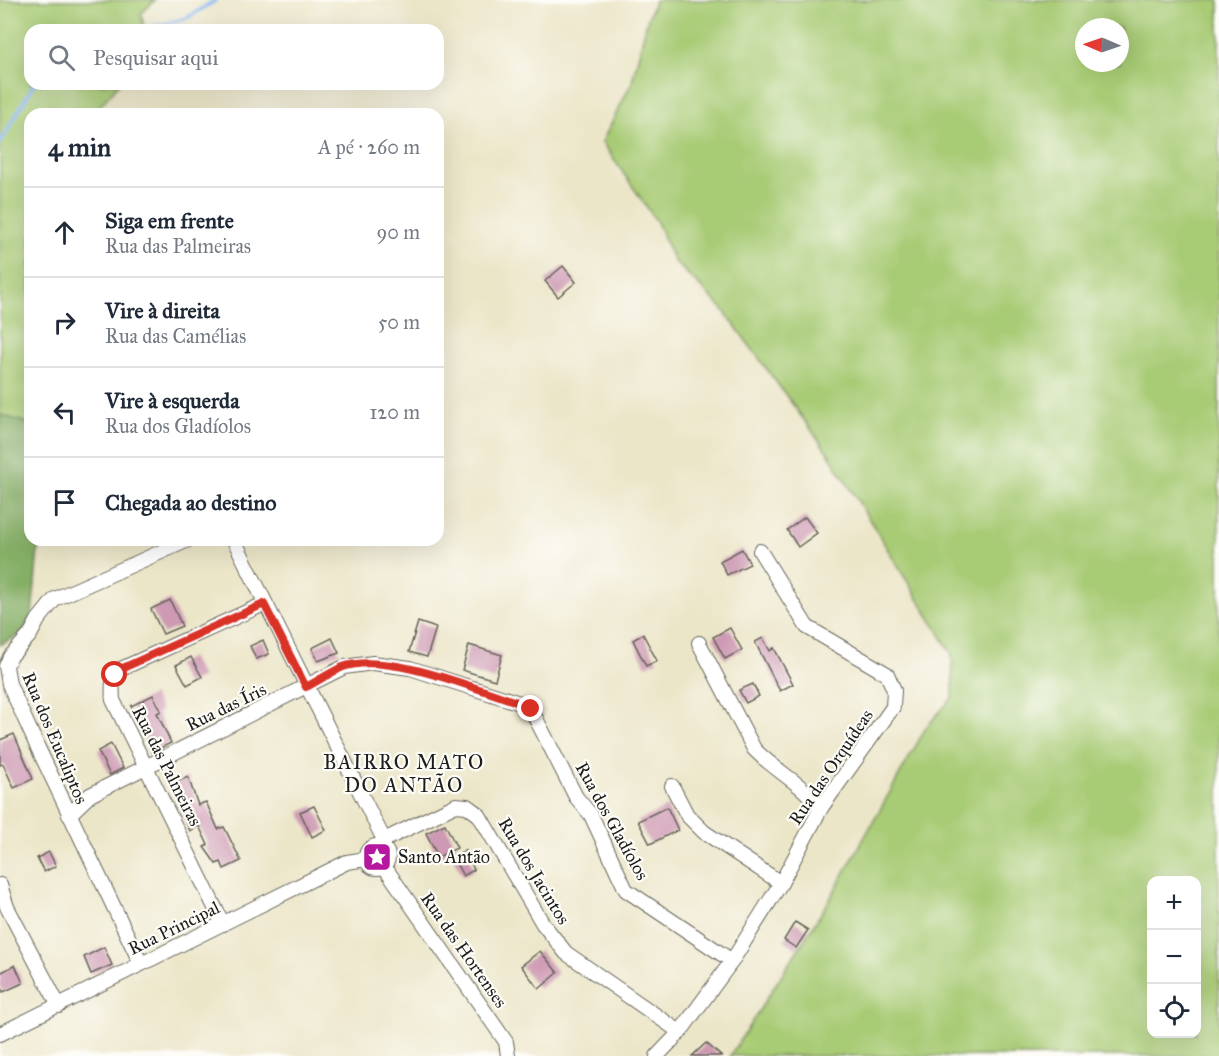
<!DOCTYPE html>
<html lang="pt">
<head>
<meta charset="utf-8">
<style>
  :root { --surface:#fff; --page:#f6f6f7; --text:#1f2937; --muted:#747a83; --line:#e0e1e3 }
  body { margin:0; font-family:"IM FELL Great Primer",serif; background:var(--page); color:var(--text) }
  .controls { position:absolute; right:18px; bottom:18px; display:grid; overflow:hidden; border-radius:12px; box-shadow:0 6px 24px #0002 }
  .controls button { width:54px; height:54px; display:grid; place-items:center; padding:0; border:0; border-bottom:2px solid var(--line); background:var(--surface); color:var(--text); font:30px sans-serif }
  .compass { position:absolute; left:1075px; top:18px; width:54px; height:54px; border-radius:50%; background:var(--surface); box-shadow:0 6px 24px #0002; rotate:272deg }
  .stop { position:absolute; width:18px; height:18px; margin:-14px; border:4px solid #d93025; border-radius:50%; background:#fff }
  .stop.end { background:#d93025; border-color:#fff; box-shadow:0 2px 6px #0008 }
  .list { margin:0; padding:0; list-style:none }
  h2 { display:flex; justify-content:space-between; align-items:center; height:78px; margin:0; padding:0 24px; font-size:26px }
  h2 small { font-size:20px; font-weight:400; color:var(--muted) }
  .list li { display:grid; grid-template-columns:39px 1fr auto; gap:18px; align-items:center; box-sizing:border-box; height:90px; padding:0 24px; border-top:2px solid var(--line) }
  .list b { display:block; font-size:22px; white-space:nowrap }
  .list p { margin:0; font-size:20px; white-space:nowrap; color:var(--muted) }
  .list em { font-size:20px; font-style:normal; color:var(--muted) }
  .icon { flex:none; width:33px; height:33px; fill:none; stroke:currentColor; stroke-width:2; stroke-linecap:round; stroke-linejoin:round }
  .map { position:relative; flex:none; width:1219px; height:1056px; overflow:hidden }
  .search { position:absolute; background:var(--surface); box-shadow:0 6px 24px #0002; left:24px; top:24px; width:420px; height:66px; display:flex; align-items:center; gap:15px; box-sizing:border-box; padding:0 21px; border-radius:18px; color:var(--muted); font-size:22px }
  .panel { position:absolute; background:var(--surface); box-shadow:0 6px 24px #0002; left:24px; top:108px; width:420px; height:438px; border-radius:18px }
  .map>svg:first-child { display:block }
  .green { fill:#a8cb75; stroke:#627448; stroke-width:1.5; fill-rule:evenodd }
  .forest { fill:#86af66; stroke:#516641; stroke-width:1.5 }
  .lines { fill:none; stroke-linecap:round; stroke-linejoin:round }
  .stream { stroke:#85b5f0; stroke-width:4 }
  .building { fill:#cd99b3 }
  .minor-casing { stroke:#656359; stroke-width:16 }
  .minor { stroke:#fff; stroke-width:14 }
  .route { stroke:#d93025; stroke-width:8 }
  .labels { text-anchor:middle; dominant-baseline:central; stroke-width:4.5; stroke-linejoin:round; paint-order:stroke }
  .street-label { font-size:18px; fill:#1c1c1c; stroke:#fdfcf7 }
  .poi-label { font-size:18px; fill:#1c1c1c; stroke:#fdfcf7; text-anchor:start }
  .neighbourhood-label { font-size:20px; letter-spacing:1.5px; fill:#1c1c1c; stroke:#fdfcf7 }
</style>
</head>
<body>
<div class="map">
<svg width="1219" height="1056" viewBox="0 0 1219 1056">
  <rect width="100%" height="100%" fill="#fdfcf7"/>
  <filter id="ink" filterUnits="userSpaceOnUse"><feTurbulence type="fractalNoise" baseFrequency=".0167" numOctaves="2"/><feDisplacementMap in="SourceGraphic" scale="12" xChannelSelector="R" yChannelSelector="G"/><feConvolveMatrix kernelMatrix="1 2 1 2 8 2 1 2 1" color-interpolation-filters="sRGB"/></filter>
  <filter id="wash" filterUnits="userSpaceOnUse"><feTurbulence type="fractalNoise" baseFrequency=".008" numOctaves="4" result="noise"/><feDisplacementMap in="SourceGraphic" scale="24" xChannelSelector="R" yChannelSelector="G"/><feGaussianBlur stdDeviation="1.35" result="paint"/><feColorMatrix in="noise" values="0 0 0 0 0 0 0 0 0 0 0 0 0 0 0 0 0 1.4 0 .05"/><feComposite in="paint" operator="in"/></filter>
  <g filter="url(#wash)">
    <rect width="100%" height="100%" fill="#ece6c9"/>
    <g class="green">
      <path d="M0 0H155L141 14 145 30H30V84H119L93 114H30V421L27 423 0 415Z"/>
      <path d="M655 0H1219V1056H730L827 904 927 726 953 697 952 654 829 454 722 308 674 261 657 222 602 142 632 82 647 21ZM1084 27H1120V63H1084ZM1152 880H1196V1034H1152Z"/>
    </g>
    <path class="forest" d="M0 415 27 423 30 427V540H39L32 616 21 634 0 645Z"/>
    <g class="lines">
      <g class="stream">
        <path d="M143 30 187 18 216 0"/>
        <path d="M0 143 34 84"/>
      </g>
    </g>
    <g id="blocks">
      <g class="building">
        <path d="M563 266 576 282 558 297 545 281Z"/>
        <path d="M805 517 817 533 798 547 787 530Z"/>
        <path d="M742 549 750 564 727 575 720 561Z"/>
        <path d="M170 600 182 626 163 634 151 609Z"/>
        <path d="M418 622 436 628 427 657 409 652Z"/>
        <path d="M730 628 742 650 725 659 713 637Z"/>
        <path d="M643 634 657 661 646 666 633 640Z"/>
        <path d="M332 638 339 653 318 661 312 648Z"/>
        <path d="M763 638 770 651 774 648 793 684 780 691 755 642Z"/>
        <path d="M263 640 269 654 256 659 250 646Z"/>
        <path d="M469 645 502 655 495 680 462 670Z"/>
        <path d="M191 657 202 677 187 685 176 665Z"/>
        <path d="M753 684 759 696 746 703 739 690Z"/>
        <path d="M153 695 161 711 157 713 171 743 152 752 131 706Z"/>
        <path d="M14 734 33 779 14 788 3 764 0 765V740Z"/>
        <path d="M111 744 123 768 110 775 98 751Z"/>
        <path d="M188 777 198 805 206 802 218 829 224 827 241 861 224 869 221 862 216 864 204 847 208 845 199 826 190 831 170 785Z"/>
        <path d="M314 806 326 830 312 837 300 812Z"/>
        <path d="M667 807 678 830 650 844 638 821Z"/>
        <path d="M445 824 457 848 438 857 426 833Z"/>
        <path d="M466 850 474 870 463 876 453 857Z"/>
        <path d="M49 852 56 866 44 872 37 858Z"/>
        <path d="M795 922 808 930 796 948 784 940Z"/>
        <path d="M104 947 112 965 91 974 84 957Z"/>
        <path d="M540 951 558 973 539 989 521 966Z"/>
        <path d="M15 965 23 983 3 992 0 985V973Z"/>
        <path d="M706 1043 721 1056H692Z"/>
      </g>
    </g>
  </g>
  <g filter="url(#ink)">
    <use href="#blocks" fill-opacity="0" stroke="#656359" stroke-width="1.5"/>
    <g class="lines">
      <g class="minor-casing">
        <g id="minor">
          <path d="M234 540 384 840"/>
          <path d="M699 643 754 749C775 771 802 783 821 808"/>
          <path d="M672 786 687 815 704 832 781 883"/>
          <path d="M69 815 90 795 344 667 373 663 410 668 523 704 531 709 576 797 591 815 626 890 732 961"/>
          <circle cx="377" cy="857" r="11"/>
          <path d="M384 847V840L456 805 467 806 479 815 543 924 566 953 680 1032"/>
          <path d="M384 866 506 1042 508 1056"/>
          <path d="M0 885 7 907 59 1006"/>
          <path d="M223 924 113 700C112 686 111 677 123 668L264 604"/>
          <path d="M141 964 38 748 9 684 6 666 10 657 30 635 38 620 55 599 188 540"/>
          <path d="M0 1034 347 862 366 859"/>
          <path d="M657 1056 680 1032 732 961 781 883 821 808 893 707 894 690 887 674 807 627 760 551"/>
        </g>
      </g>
      <use href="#minor" class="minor"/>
    </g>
  </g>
  <g class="lines" filter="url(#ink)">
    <path class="route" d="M115 675 123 668 264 604 306 687C318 681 331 672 343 667 388 651 478 690 523 704L531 709"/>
  </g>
  <defs>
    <g id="sight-square" transform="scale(1.5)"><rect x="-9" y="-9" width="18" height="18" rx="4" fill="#b5179e" stroke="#fdfcf7"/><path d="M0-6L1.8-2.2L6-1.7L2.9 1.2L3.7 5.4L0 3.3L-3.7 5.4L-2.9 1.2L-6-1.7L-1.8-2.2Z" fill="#fff"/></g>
  </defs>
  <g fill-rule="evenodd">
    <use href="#sight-square" x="377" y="857"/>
  </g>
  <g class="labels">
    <g class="street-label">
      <text transform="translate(226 707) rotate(-26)">Rua das Íris</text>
      <text transform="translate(55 738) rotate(67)">Rua dos Eucaliptos</text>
      <text transform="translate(167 766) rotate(63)">Rua das Palmeiras</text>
      <text transform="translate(831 767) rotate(-56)">Rua das Orquídeas</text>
      <text transform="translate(612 821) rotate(61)">Rua dos Gladíolos</text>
      <text transform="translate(534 871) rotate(59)">Rua dos Jacintos</text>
      <text transform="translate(174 928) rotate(-26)">Rua Principal</text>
      <text transform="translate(464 950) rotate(55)">Rua das Hortenses</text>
    </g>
    <g class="poi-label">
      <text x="398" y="857">Santo Antão</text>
    </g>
    <g class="neighbourhood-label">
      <text x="404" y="762">BAIRRO MATO<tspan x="404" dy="23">DO ANTÃO</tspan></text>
    </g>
  </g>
</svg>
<div class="controls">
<button>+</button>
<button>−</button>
<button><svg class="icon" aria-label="locate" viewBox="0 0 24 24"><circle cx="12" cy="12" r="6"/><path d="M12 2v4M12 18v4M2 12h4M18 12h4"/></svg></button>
</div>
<svg class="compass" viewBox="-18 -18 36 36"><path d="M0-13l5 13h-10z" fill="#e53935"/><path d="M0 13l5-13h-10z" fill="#747a83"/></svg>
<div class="stop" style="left:115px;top:675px"></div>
<div class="stop end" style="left:531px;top:709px"></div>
<div class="search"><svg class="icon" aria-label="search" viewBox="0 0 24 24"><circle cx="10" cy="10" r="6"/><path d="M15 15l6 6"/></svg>Pesquisar aqui</div>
<section class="panel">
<h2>4 min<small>A pé · 260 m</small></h2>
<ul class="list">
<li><svg class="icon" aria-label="ahead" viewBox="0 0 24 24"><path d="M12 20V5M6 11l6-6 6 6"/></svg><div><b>Siga em frente</b><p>Rua das Palmeiras</p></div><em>90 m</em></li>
<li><svg class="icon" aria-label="right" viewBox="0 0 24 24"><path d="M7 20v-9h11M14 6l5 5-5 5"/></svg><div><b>Vire à direita</b><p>Rua das Camélias</p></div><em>50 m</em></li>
<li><svg class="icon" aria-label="left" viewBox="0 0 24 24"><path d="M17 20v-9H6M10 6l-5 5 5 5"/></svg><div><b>Vire à esquerda</b><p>Rua dos Gladíolos</p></div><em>120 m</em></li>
<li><svg class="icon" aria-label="arrive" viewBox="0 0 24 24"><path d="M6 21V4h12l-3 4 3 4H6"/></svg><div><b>Chegada ao destino</b></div></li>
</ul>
</section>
</div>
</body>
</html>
